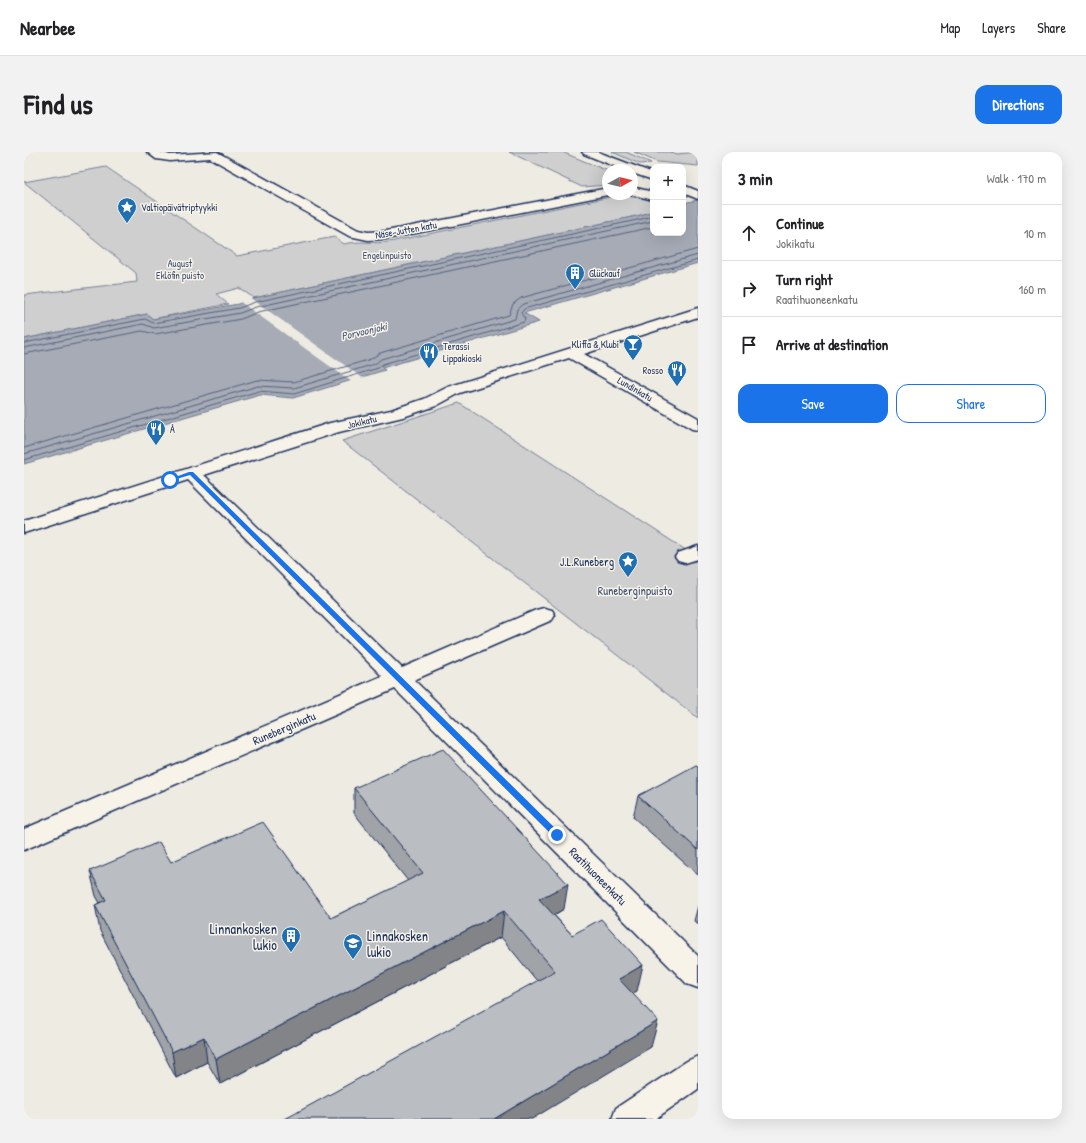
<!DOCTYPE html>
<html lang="en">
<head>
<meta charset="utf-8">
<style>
  :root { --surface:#fff; --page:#f2f2f2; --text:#202124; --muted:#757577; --line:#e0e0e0; --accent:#1a73e8 }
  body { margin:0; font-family:"Patrick Hand",sans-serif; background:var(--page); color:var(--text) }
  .controls { position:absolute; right:12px; top:12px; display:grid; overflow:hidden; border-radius:8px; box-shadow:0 4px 16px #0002 }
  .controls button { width:36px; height:36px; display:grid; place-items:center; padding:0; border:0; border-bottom:1px solid var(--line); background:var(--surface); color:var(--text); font:20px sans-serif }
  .compass { position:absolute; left:578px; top:12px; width:36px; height:36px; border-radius:50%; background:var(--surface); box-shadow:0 4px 16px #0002; rotate:82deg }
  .stop { position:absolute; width:12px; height:12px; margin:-9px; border:3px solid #1a73e8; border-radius:50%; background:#fff }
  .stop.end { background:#1a73e8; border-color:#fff; box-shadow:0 1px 4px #0008 }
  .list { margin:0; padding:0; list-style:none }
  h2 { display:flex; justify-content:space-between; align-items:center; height:52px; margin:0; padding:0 16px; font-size:17px }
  h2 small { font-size:13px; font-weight:400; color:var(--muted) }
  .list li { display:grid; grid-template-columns:26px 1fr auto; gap:12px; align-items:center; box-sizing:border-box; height:56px; padding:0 16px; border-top:1px solid var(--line) }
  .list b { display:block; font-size:15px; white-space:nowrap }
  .list p { margin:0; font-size:13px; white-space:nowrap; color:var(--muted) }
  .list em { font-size:13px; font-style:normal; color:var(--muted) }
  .actions { display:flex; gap:8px; padding:12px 16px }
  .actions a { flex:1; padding:9px 0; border:1px solid var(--accent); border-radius:12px; text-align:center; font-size:14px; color:var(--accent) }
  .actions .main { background:var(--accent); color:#fff }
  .icon { flex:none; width:22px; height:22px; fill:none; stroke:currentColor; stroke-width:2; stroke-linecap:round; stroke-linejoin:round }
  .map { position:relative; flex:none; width:674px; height:967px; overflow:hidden; border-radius:12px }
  header { display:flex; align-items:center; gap:24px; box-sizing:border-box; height:56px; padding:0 20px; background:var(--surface); border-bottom:1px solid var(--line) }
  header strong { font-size:19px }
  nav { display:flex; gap:22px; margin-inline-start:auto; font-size:14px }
  .intro { display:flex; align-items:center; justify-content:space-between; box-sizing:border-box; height:96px; padding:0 24px }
  h1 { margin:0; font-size:28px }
  .button { padding:10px 18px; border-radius:12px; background:var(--accent); color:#fff; font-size:14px; font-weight:700 }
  main { display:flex; gap:24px; padding:0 24px }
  aside { flex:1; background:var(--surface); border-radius:12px; box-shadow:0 4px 16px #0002 }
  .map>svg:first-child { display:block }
  .green { fill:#cfcfcf; stroke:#757f96 }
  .water { fill:#a6abb5; stroke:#6e7992 }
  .pier { fill:#eeebe2 }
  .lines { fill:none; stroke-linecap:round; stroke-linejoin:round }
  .shore { stroke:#536181; stroke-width:1 }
  .minor-casing { stroke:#1b2f5e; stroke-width:3 }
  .secondary-casing { stroke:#1b2f5e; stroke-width:3 }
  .minor { fill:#f7f3e8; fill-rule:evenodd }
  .secondary { fill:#f7f3e8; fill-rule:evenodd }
  .wall { fill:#a0a3a7; stroke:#1b2f5e }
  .shaded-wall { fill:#828488; stroke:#1b2f5e }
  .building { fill:#babdc2; stroke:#1b2f5e }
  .route { fill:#1a73e8 }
  .labels { text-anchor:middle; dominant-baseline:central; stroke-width:3; stroke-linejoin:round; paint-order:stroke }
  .far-poi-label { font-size:10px; fill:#1b2f5e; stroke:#f7f3e8; text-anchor:start }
  .far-street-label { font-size:10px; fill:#1b2f5e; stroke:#f7f3e8 }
  .far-park-label { font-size:10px; fill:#3f4f75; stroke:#f7f3e8 }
  .far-water-label { font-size:11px; font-style:italic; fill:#455478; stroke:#f7f3e8 }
  .poi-label { font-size:12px; fill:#1b2f5e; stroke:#f7f3e8; text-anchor:end }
  .park-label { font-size:12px; fill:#3f4f75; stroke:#f7f3e8 }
  .street-label { font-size:12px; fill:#1b2f5e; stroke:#f7f3e8 }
  .near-poi-label { font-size:14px; fill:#1b2f5e; stroke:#f7f3e8; text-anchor:end }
</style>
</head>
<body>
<header>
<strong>Nearbee</strong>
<nav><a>Map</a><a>Layers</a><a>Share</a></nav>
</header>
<div class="intro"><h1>Find us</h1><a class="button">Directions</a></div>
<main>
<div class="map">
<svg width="674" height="967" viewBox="0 0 674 967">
  <rect width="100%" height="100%" fill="#eeebe2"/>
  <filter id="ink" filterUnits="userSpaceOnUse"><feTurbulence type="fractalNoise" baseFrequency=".025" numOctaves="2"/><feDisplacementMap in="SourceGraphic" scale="8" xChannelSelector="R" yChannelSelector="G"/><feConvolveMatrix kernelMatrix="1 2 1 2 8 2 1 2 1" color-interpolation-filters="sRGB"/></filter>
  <g filter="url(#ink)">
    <g class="green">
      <path d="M485 0H538L584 19V33L558 35Z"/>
      <path d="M588 0H602L627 11 616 12Z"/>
      <path d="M610 0H647L653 2 674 0V14L633 10Z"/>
      <path d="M82 15 213 104 310 85 320 92C335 88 350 92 365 90L601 42C612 42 616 47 629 46V59L617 63 230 146 215 136 192 142 204 152 128 167 123 162 0 187V143L113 130 112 121 0 30Z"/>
      <path d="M435 251 674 406V566L318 289Z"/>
    </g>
    <path class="water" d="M674 48V111L500 161 515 170 358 216 361 218 269 246 236 243 0 312V187L123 162 129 167 214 152 230 146 617 63 629 59V81H659V51Z"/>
    <path class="pier" d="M225 145 340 227 328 230 215 149Z"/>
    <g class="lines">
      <g class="shore">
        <path d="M0 191 121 167 129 171 215 156 231 150 618 67 629 63"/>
        <path d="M0 196 119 172 130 176 216 161 232 155 629 69"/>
        <path d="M0 202 118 179 131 182 217 167 234 160 629 75"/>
        <path d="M0 296 233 228 270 230 347 207 356 201 485 163 489 152 497 146 674 97"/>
        <path d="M0 302 234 234 270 236 351 212 357 207 491 167 493 157 499 152 674 103"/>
        <path d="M0 308 235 239 270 242 354 216 359 212 500 170 501 167 497 161 500 157 674 108"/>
      </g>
      <g class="minor-casing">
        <g id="minor">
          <path d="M123 0H136L146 3 193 0 334 78 344 80 362 79 584 36V42H589L362 87 344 88 325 84 186 6 146 9 132 7Z"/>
          <path d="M608 35 629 40V48L606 42H608Z"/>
          <path d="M674 156V165L560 202 674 266V278L668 277 545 206 436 241 412 254 379 265 315 280 180 323 378 516 512 458 520 456 528 458 531 463 528 468 390 528 674 804V836L663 832 371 537 0 698V677L358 524 164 328 0 381V369L306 271 367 258 400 247 424 235Z"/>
          <path d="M674 394V407L661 411 654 409 651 405 654 401Z"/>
        </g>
      </g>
      <g class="secondary-casing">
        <g id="secondary">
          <path d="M558 0H574L629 21V28L608 21V18H600L560 2Z"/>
          <path d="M659 33 674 39V47L659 41Z"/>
          <path d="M674 904V937L631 967H588L592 956 663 909Z"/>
        </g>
      </g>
      <use href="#minor" class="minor"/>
      <use href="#secondary" class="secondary"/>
    </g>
    <g class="wall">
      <path d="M674 614V723L609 665 614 644Z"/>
      <path d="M330 636 540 757 530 763 548 783 613 839 608 841 627 895 513 829 477 785 196 932 183 910 152 926 76 779 71 753 76 751 72 744 66 719 147 710 307 766 384 729 330 661Z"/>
      <path d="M674 754V773L670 769Z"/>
    </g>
    <g class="shaded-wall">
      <path d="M544 732 540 757 511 773 515 747Z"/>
      <path d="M480 759 477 785 196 932 192 907Z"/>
      <path d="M619 813 613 839 589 852 595 827Z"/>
      <path d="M634 869 627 895 508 967H470Z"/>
      <path d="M180 885 183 910 152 926 148 900Z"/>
    </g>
    <g class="building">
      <path d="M419 597 544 732 515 747 548 783 577 767 619 813 595 827 634 869 470 967H261L531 819 480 759 192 907 180 885 148 900 71 753 82 748 66 719 135 690 147 710 239 670 307 766 399 721 330 636Z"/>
      <path d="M672 613 674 614V698L614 644Z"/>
    </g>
  </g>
  <path class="route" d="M165 320H169L536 681V685H530L166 323 146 329 143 328Z"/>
  <defs>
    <g id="sight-pin" transform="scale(1)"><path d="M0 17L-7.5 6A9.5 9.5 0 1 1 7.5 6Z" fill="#1f6fb2" stroke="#f7f3e8"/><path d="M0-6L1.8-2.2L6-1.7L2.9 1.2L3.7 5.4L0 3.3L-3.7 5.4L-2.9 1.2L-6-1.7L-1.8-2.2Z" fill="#fff"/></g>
    <g id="building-pin" transform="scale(1)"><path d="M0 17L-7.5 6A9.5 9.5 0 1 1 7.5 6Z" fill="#1f6fb2" stroke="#f7f3e8"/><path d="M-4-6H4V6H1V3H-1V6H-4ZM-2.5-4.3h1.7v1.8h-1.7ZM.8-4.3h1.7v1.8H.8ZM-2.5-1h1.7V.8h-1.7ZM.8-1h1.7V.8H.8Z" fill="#fff"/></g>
    <g id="bar-pin" transform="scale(1)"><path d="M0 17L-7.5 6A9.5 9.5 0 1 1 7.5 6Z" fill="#1f6fb2" stroke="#f7f3e8"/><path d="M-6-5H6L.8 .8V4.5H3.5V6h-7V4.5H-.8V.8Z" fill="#fff"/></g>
    <g id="restaurant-pin" transform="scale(1)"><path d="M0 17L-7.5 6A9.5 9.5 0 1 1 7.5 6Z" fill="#1f6fb2" stroke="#f7f3e8"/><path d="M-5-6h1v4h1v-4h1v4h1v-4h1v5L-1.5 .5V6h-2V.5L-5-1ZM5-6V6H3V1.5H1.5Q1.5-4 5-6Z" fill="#fff"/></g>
    <g id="school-pin" transform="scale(1)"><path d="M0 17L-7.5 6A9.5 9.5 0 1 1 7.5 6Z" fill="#1f6fb2" stroke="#f7f3e8"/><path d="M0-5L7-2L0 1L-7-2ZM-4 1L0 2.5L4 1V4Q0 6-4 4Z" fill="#fff"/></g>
  </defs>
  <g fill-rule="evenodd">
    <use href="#sight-pin" x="103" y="55"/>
    <use href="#building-pin" x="551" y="121"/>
    <use href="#bar-pin" x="609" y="192"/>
    <use href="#restaurant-pin" x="405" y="200"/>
    <use href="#restaurant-pin" x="653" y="218"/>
    <use href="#restaurant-pin" x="132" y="277"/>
    <use href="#sight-pin" x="604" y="409"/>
    <use href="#building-pin" x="267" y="784"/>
    <use href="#school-pin" x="329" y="791"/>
  </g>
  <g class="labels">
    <g class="far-poi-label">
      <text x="117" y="55">Valtiopäivätriptyykki</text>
      <text x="565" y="121">Glückauf</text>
      <text x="595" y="192" text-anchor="end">Kliffa &amp; Klubi</text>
      <text x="419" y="194">Terassi<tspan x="419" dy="12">Lippakioski</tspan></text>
      <text x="639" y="218" text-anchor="end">Rosso</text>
      <text x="146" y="277">Å</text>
    </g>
    <g class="far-street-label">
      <text transform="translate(382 78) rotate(-10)">Näse-Jutten katu</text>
      <text transform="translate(611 237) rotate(30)">Lundinkatu</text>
      <text transform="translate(338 270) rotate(-14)">Jokikatu</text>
    </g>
    <g class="far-park-label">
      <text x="363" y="103">Engelinpuisto</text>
      <text x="156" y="111">August<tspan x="156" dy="12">Eklöfin puisto</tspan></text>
    </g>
    <g class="far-water-label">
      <text transform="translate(340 179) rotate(-13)">Porvoonjoki</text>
    </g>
    <g class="poi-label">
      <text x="590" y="409">J.L.Runeberg</text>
    </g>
    <g class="park-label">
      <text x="611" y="438">Runeberginpuisto</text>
    </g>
    <g class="street-label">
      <text transform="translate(260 576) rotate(-23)">Runeberginkatu</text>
      <text transform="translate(574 724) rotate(45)">Raatihuoneenkatu</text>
    </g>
    <g class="near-poi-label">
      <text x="253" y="776">Linnankosken<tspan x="253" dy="16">lukio</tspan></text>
      <text x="343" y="783" text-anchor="start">Linnakosken<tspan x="343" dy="16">lukio</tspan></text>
    </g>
  </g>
</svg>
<div class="controls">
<button>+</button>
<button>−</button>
</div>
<svg class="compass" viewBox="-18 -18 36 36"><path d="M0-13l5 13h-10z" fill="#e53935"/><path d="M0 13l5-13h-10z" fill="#757577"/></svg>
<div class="stop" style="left:146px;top:328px"></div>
<div class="stop end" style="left:533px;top:683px"></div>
</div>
<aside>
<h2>3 min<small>Walk · 170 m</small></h2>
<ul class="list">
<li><svg class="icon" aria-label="ahead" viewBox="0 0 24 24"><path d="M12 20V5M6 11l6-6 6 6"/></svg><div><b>Continue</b><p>Jokikatu</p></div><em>10 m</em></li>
<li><svg class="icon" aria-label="right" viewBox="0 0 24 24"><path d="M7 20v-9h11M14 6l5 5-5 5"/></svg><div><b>Turn right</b><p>Raatihuoneenkatu</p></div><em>160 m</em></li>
<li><svg class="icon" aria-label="arrive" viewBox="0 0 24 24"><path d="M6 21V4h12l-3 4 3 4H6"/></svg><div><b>Arrive at destination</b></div></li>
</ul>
<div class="actions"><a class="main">Save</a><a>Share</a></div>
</aside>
</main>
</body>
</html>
